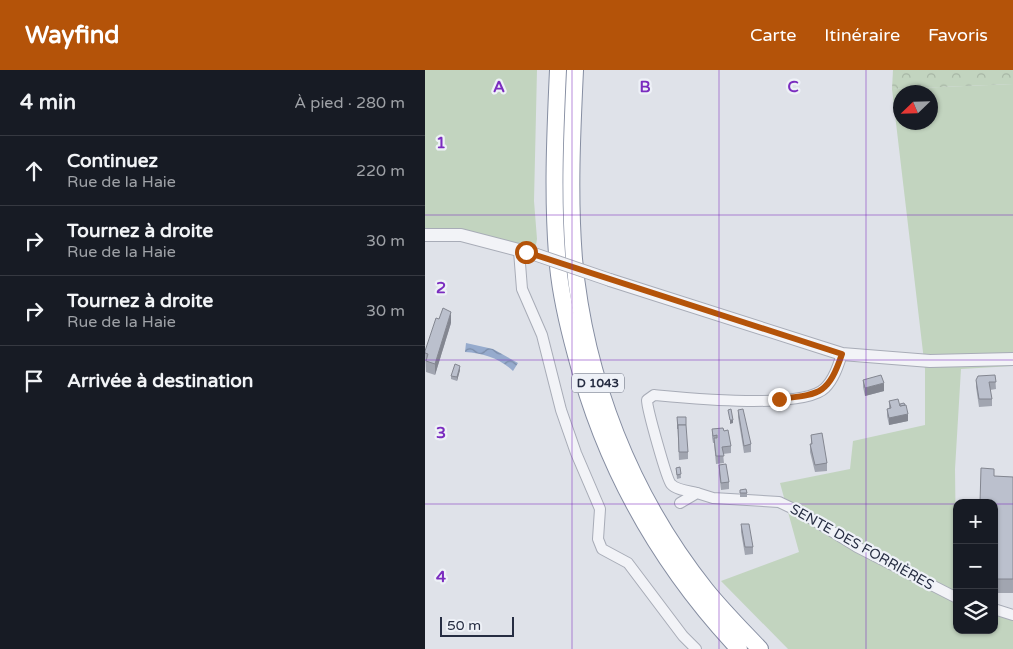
<!DOCTYPE html>
<html lang="fr">
<head>
<meta charset="utf-8">
<style>
  :root { --surface:#171b24; --page:#20242c; --text:#f1f3f6; --muted:#9ea1a6; --line:#363941; --accent:#b45309 }
  body { margin:0; font-family:"Varela Round",sans-serif; background:var(--page); color:var(--text) }
  .controls { position:absolute; right:15px; bottom:15px; display:grid; overflow:hidden; border-radius:10px; box-shadow:0 1px 4px #0004 }
  .controls button { width:45px; height:45px; display:grid; place-items:center; padding:0; border:0; border-bottom:1px solid var(--line); background:var(--surface); color:var(--text); font:25px sans-serif }
  .compass { position:absolute; left:468px; top:15px; width:45px; height:45px; border-radius:50%; background:var(--surface); box-shadow:0 1px 4px #0004; rotate:247deg }
  .scale { position:absolute; left:15px; bottom:12px; width:74px; box-sizing:border-box; padding-left:5px; border:2px solid #262d42; border-top:0; font-size:14px; line-height:18px; white-space:nowrap; color:#262d42; -webkit-text-stroke:4px #eef1f7; paint-order:stroke }
  .stop { position:absolute; width:15px; height:15px; margin:-11px; border:4px solid #b45309; border-radius:50%; background:#fff }
  .stop.end { background:#b45309; border-color:#fff; box-shadow:0 1px 5px #0008 }
  .list { margin:0; padding:0; list-style:none }
  h2 { display:flex; justify-content:space-between; align-items:center; height:65px; margin:0; padding:0 20px; font-size:21px }
  h2 small { font-size:16px; font-weight:400; color:var(--muted) }
  .list li { display:grid; grid-template-columns:32px 1fr auto; gap:15px; align-items:center; box-sizing:border-box; height:70px; padding:0 20px; border-top:1px solid var(--line) }
  .list b { display:block; font-size:19px; white-space:nowrap }
  .list p { margin:0; font-size:16px; white-space:nowrap; color:var(--muted) }
  .list em { font-size:16px; font-style:normal; color:var(--muted) }
  .icon { flex:none; width:28px; height:28px; fill:none; stroke:currentColor; stroke-width:2; stroke-linecap:round; stroke-linejoin:round }
  .map { position:relative; flex:none; width:588px; height:579px; overflow:hidden }
  header { display:flex; align-items:center; gap:30px; box-sizing:border-box; height:70px; padding:0 25px; background:var(--accent); color:#fff }
  header strong { font-size:24px }
  nav { display:flex; gap:28px; margin-inline-start:auto; font-size:18px }
  main { display:flex }
  aside { flex:1; background:var(--surface) }
  .map>svg:first-child { display:block }
  .green { fill:#c2d4bf; fill-rule:evenodd }
  .forest { fill:url(#forest-crowns) }
  .water { fill:url(#water-waves) }
  .lines { fill:none; stroke-linecap:round; stroke-linejoin:round }
  .minor-casing { stroke:#a8acb7; stroke-width:12 }
  .tertiary-casing { stroke:#a8acb7; stroke-width:14 }
  .trunk-casing { stroke:#858da1; stroke-width:18 }
  .minor { stroke:#f2f3f7; stroke-width:10 }
  .tertiary { stroke:#f2f3f7; stroke-width:12 }
  .trunk { stroke:#fff; stroke-width:16 }
  .tertiary-bridge-casing { stroke:#a8acb7; stroke-width:14; stroke-linecap:butt }
  .tertiary-bridge { stroke:#f2f3f7; stroke-width:12 }
  .wall { fill:#a1a5b0 }
  .shaded-wall { fill:#838690 }
  .building { fill:#bbc0cd; stroke:#838690 }
  .route { stroke:#b45309; stroke-width:6 }
  .grid { fill:none; stroke:#7b2cbf; stroke-width:1; stroke-opacity:0.55 }
  .labels { text-anchor:middle; dominant-baseline:central; stroke-width:4.5; stroke-linejoin:round; paint-order:stroke }
  .shield { fill:#eef1f7; stroke:#626878; stroke-width:1 }
  .shield-label { font-size:12px; font-weight:bold; fill:#262d42 }
  .street-label { font-size:14px; fill:#262d42; stroke:#eef1f7 }
  .grid-label { font-size:16px; text-anchor:middle; font-weight:bold; fill:#7b2cbf; stroke:#eef1f7; stroke-width:4.5; stroke-linejoin:round; paint-order:stroke }
</style>
</head>
<body>
<header>
<strong>Wayfind</strong>
<nav><a>Carte</a><a>Itinéraire</a><a>Favoris</a></nav>
</header>
<main>
<aside>
<h2>4 min<small>À pied · 280 m</small></h2>
<ul class="list">
<li><svg class="icon" aria-label="ahead" viewBox="0 0 24 24"><path d="M12 20V5M6 11l6-6 6 6"/></svg><div><b>Continuez</b><p>Rue de la Haie</p></div><em>220 m</em></li>
<li><svg class="icon" aria-label="right" viewBox="0 0 24 24"><path d="M7 20v-9h11M14 6l5 5-5 5"/></svg><div><b>Tournez à droite</b><p>Rue de la Haie</p></div><em>30 m</em></li>
<li><svg class="icon" aria-label="right" viewBox="0 0 24 24"><path d="M7 20v-9h11M14 6l5 5-5 5"/></svg><div><b>Tournez à droite</b><p>Rue de la Haie</p></div><em>30 m</em></li>
<li><svg class="icon" aria-label="arrive" viewBox="0 0 24 24"><path d="M6 21V4h12l-3 4 3 4H6"/></svg><div><b>Arrivée à destination</b></div></li>
</ul>
</aside>
<div class="map">
<svg width="588" height="579" viewBox="0 0 588 579">
  <defs>
    <pattern id="forest-crowns" width="20" height="18" patternUnits="userSpaceOnUse" patternTransform="scale(1.25)"><rect width="20" height="18" fill="#c2d4bf"/><path d="M2 6a3 3 0 1 1 6 0M12 15a3 3 0 1 1 6 0" fill="none" stroke="#a7b6a5"/></pattern>
    <pattern id="water-waves" width="16" height="10" patternUnits="userSpaceOnUse" patternTransform="scale(1.25)"><rect width="16" height="10" fill="#96abcd"/><path d="M0 5q4-4 8 0t8 0" fill="none" stroke="#7a8ca8"/></pattern>
  </defs>
  <rect width="100%" height="100%" fill="#dfe2e9"/>
  <g class="green">
    <path d="M0 0H112L109 131 112 169 109 187 42 169H0Z"/>
    <path d="M588 14V296L536 299 530 399 532 560H569V545L588 547V579H363L296 511 374 482 355 413 425 399 428 371 500 355V299L467 19ZM476 22H506V52H476Z"/>
  </g>
  <path class="forest" d="M468 0H588V14L467 19Z"/>
  <path class="water" d="M41 273 68 279 93 293 88 301C74 288 58 283 40 282Z"/>
  <g class="lines">
    <g class="minor-casing">
      <g id="minor">
        <path d="M94 181 97 219 117 265 136 340 151 383 175 439 173 469 177 479 203 493 258 566 271 579"/>
        <path d="M272 423C264 421 251 420 246 414 242 410 222 339 222 330L229 325C261 328 378 340 400 318 409 309 413 296 417 284"/>
        <path d="M255 433 272 423 288 428 354 432 377 443 432 477 532 528"/>
        <path d="M569 539 588 545"/>
      </g>
    </g>
    <g class="tertiary-casing">
      <g id="tertiary">
        <path d="M0 165H36L109 184"/>
        <path d="M185 210 417 284 505 291 588 289"/>
      </g>
    </g>
    <g class="trunk-casing">
      <g id="trunk">
        <path d="M133 0C130 65 127 132 133 196 136 226 143 256 151 285 180 397 235 495 314 579"/>
        <path d="M150 0C147 63 144 126 149 189 160 309 206 426 281 520 298 541 317 560 335 579"/>
      </g>
    </g>
    <use href="#minor" class="minor"/>
    <use href="#tertiary" class="tertiary"/>
    <use href="#trunk" class="trunk"/>
    <g class="tertiary-bridge-casing">
      <path id="tertiary-bridge" d="M109 184 185 210"/>
    </g>
    <use href="#tertiary-bridge" class="tertiary-bridge"/>
  </g>
  <g class="wall">
    <path d="M26 253 10 305 1 302 0 281Z"/>
    <path d="M35 300 32 311 26 309V306Z"/>
    <path d="M570 305 571 319 565 320 567 329V336L554 337 551 317V310Z"/>
    <path d="M438 310 459 321 440 326 438 317Z"/>
    <path d="M464 331 475 334 483 351 464 355 462 346V339H464Z"/>
    <path d="M313 340 326 374V382L319 383 313 347Z"/>
    <path d="M252 347 263 382V389L254 390Z"/>
    <path d="M287 359 299 361 306 376V383L298 384 299 393 291 394 289 373H288L287 367Z"/>
    <path d="M386 365 402 393V401L390 402 385 382V374H386Z"/>
    <path d="M294 395 304 412V419L296 420 294 403Z"/>
    <path d="M255 397 256 408 252 409 251 398Z"/>
    <path d="M569 406 588 407V523H569Z"/>
    <path d="M315 420 322 423V427H315Z"/>
    <path d="M316 454 328 477V484L320 485 316 462Z"/>
  </g>
  <g class="shaded-wall">
    <path d="M26 242V253L10 305V294Z"/>
    <path d="M35 296V300L32 311V307Z"/>
    <path d="M459 313V321L440 326V318Z"/>
    <path d="M483 344V351L464 355V348Z"/>
    <path d="M305 350H308V353L305 354Z"/>
  </g>
  <g class="building">
    <path d="M18 238 26 242 10 294 1 291 3 284 0 283V281L11 248 14 249Z"/>
    <path d="M30 294 35 296 32 307 26 306Z"/>
    <path d="M456 305 459 313 440 318 438 310Z"/>
    <path d="M570 305 571 312H564L567 329H554L551 310 553 306Z"/>
    <path d="M473 329 475 336 481 335 483 344 464 348 462 339 466 338 464 331Z"/>
    <path d="M479 333 480 335 475 336V334Z"/>
    <path d="M306 339 308 350H305L303 340Z"/>
    <path d="M318 339 326 374 319 376 313 340Z"/>
    <path d="M252 347H261V355H253V359Z"/>
    <path d="M253 355H261L263 382H254Z"/>
    <path d="M298 358 299 361 303 360 306 376 297 377 299 386H291L289 368H292V365L288 366 287 359Z"/>
    <path d="M397 363 402 393 390 395 385 374H387L386 365Z"/>
    <path d="M301 394 304 412 296 413 294 395Z"/>
    <path d="M255 397 256 404 252 405 251 398Z"/>
    <path d="M556 398 569 399V406L588 407V509H569V433H555Z"/>
    <path d="M321 419 322 423H315V420Z"/>
    <path d="M316 454H324L328 477H320Z"/>
  </g>
  <g class="lines">
    <path class="route" d="M101 182 417 284C403 325 395 324 354 329"/>
  </g>
  <path class="grid" d="M147 0V579M294 0V579M441 0V579M0 145H588M0 290H588M0 434H532M569 434H588"/>
  <g class="labels">
    <rect class="shield" x="147" y="303.5" width="52" height="19" rx="4"/>
    <g class="shield-label">
      <text x="173" y="313">D 1043</text>
    </g>
    <g class="street-label">
      <text transform="translate(437 477) rotate(29)">SENTE DES FORRIÈRES</text>
    </g>
  </g>
  <g class="grid-label">
    <text x="74" y="22">A</text>
    <text x="220" y="22">B</text>
    <text x="368" y="22">C</text>
    <text x="16" y="78">1</text>
    <text x="16" y="223">2</text>
    <text x="16" y="368">3</text>
    <text x="16" y="512">4</text>
  </g>
</svg>
<div class="controls">
<button>+</button>
<button>−</button>
<button><svg class="icon" aria-label="layers" viewBox="0 0 24 24"><path d="M12 4l9 5-9 5-9-5zM3 14l9 5 9-5"/></svg></button>
</div>
<svg class="compass" viewBox="-18 -18 36 36"><path d="M0-13l5 13h-10z" fill="#e53935"/><path d="M0 13l5-13h-10z" fill="#9ea1a6"/></svg>
<div class="scale">50 m</div>
<div class="stop" style="left:101px;top:182px"></div>
<div class="stop end" style="left:354px;top:329px"></div>
</div>
</main>
</body>
</html>
